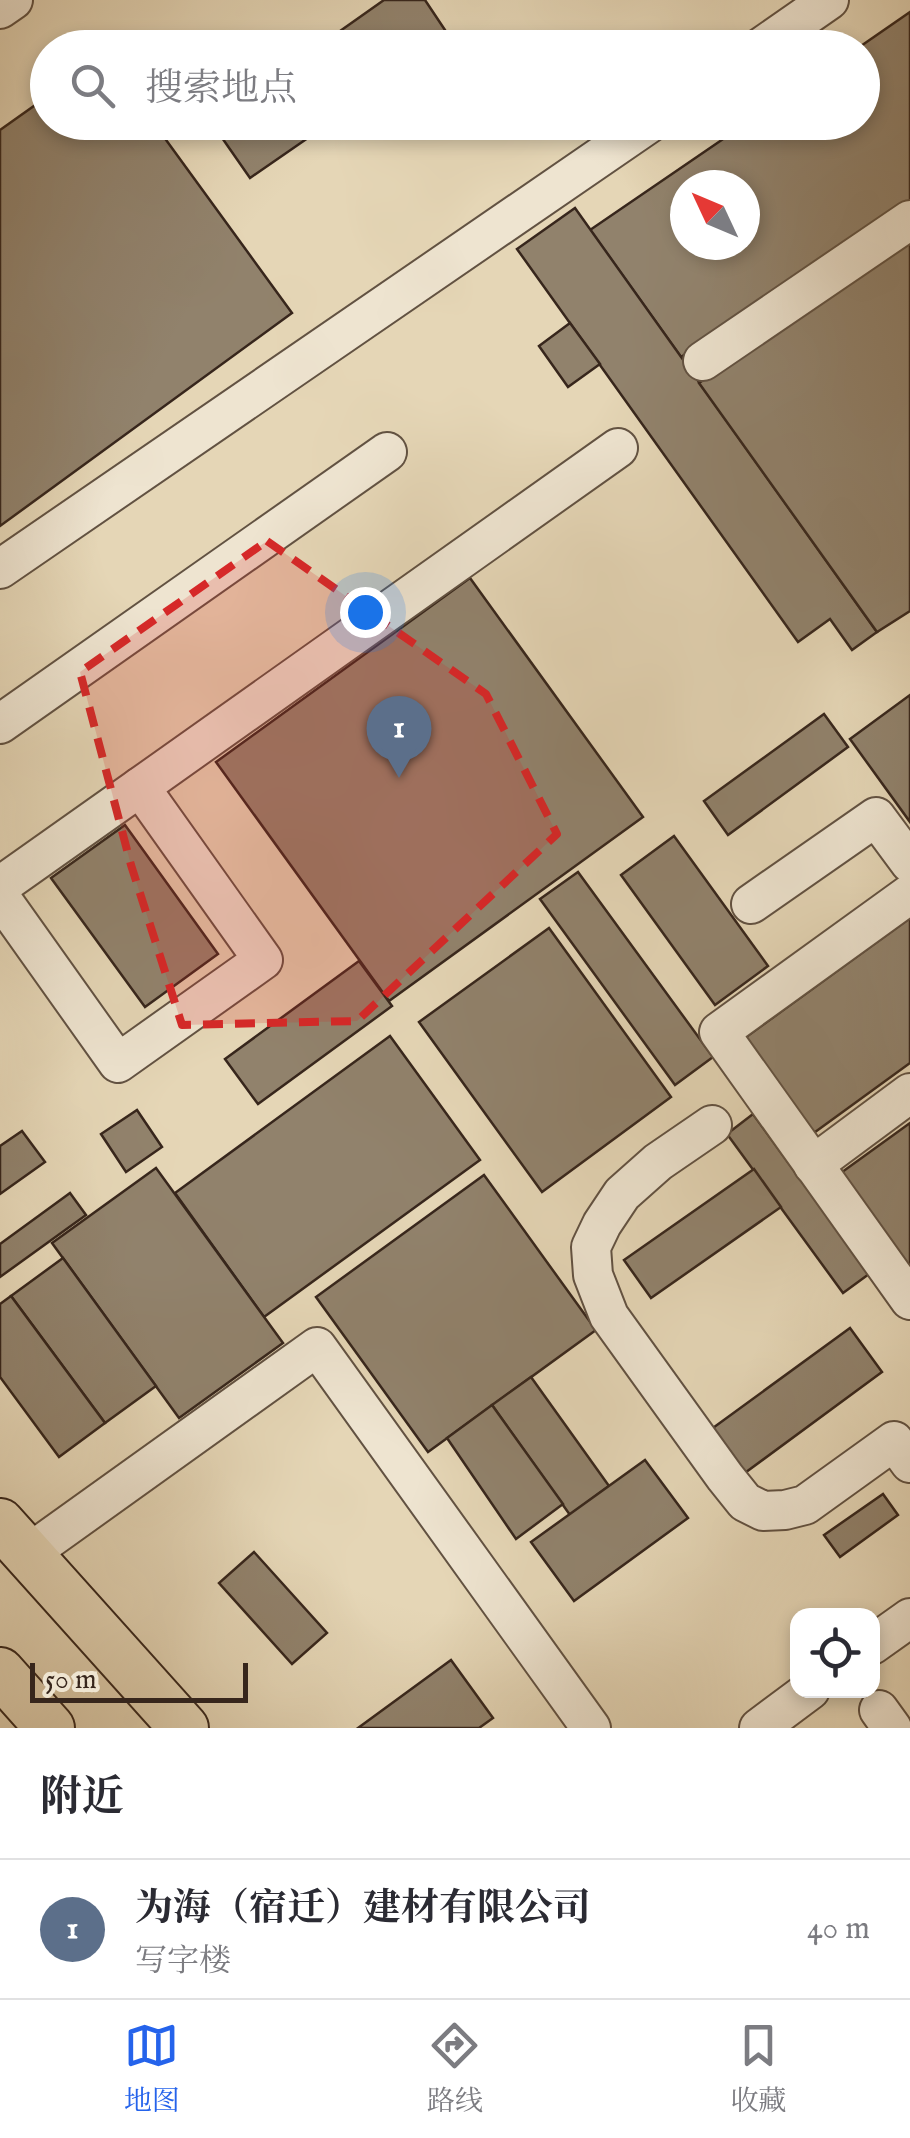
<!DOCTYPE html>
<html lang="zh">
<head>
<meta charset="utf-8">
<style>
  :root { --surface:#fff; --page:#f7f7f7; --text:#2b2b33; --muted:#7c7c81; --line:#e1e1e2; --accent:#2563eb }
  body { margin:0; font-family:"IM FELL English","Noto Serif SC",serif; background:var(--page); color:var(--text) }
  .controls { position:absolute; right:30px; bottom:30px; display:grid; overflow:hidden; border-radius:20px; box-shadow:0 5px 15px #0003 }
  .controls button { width:90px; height:90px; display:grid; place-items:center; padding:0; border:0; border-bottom:2px solid var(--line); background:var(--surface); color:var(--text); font:50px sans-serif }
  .compass { position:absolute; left:670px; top:170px; width:90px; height:90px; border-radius:50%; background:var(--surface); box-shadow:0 5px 15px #0003; rotate:314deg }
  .scale { position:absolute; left:30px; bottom:25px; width:218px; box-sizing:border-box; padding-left:10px; border:5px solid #37261c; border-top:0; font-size:28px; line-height:35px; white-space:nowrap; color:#37261c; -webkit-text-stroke:8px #eee4d0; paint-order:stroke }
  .you { position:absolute; left:365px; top:612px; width:35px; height:35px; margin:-25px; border:8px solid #fff; border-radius:50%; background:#1a73e8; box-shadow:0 0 0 15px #1a73e833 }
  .badge { display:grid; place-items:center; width:65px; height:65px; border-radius:50%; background:var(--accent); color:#fff; font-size:32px; font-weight:700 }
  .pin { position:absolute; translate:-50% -82px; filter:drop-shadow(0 2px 5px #0008) }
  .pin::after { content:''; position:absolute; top:52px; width:35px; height:30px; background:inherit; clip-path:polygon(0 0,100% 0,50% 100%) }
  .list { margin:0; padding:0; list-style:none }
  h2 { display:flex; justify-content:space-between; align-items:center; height:130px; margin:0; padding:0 40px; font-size:42px }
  h2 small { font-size:32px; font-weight:400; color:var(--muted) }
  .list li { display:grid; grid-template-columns:65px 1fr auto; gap:30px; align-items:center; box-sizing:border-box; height:140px; padding:0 40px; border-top:2px solid var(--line) }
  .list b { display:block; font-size:38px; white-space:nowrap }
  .list p { margin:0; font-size:32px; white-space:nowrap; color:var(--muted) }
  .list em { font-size:32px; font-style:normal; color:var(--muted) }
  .icon { flex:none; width:55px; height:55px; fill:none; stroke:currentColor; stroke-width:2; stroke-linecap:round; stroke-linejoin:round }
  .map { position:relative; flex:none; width:910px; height:1728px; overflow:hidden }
  .search { position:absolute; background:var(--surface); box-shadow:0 5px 15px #0003; left:30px; right:30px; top:30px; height:110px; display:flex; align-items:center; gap:25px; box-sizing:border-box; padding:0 35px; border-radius:55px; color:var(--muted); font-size:38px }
  .sheet { height:270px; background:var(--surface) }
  nav { display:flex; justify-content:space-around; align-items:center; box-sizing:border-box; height:140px; border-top:2px solid var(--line); background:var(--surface); font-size:28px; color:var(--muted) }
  nav a { display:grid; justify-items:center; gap:5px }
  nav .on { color:var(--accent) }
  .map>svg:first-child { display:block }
  .building { fill:#91826c; stroke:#37261c; stroke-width:2.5; fill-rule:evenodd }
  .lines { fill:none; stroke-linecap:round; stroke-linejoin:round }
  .minor-casing { stroke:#625242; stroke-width:42 }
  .major-casing { stroke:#37261c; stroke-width:52 }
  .minor { stroke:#eee4d0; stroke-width:38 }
  .major { stroke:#e5d6b6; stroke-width:48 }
  .marked { fill:#d62828; fill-opacity:0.2; stroke:#d62828; stroke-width:8; stroke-dasharray:20 12; stroke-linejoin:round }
</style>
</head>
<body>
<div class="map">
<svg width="910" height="1728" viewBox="0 0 910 1728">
  <rect width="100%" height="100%" fill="#e5d6b6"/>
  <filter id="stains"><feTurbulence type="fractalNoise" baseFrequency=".002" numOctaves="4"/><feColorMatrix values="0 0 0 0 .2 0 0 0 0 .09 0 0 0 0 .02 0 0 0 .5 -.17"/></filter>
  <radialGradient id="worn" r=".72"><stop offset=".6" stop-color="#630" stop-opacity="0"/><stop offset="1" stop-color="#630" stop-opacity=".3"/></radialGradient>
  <g class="building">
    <path d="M384 0H425L451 39 439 48H316Z"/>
    <path d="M910 12V202L681 357 590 230 748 122H862V48H858ZM685 185H745V245H685Z"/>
    <path d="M48 96V122H153L292 313 0 526V130Z"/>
    <path d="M211 122H331L250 178Z"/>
    <path d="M575 208 877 632 852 650 830 619 798 642 517 249Z"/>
    <path d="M910 239V611L877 632 699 383Z"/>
    <path d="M570 323 600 364 568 387 539 346Z"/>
    <path d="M470 578 643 817 389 1001 216 762Z"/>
    <path d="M910 695V822L850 739Z"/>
    <path d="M824 714 848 747 728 835 704 801Z"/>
    <path d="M125 825 218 954 145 1007 51 878Z"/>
    <path d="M674 836 768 966 715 1005 621 875Z"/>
    <path d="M578 872 713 1057 675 1085 540 899Z"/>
    <path d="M910 918V1063L811 1135 742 1040Z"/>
    <path d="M549 928 671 1097 542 1192 419 1022Z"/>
    <path d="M359 961 392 1006 258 1104 225 1059Z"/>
    <path d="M390 1036 480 1160 264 1317 175 1193Z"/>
    <path d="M137 1110 162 1147 126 1172 101 1134Z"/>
    <path d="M753 1114 869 1274 843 1293 727 1134Z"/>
    <path d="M910 1123V1274L838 1175Z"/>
    <path d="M22 1131 45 1162 0 1194V1146Z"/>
    <path d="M156 1168 283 1343 179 1418 52 1243Z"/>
    <path d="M754 1169 781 1207 651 1298 624 1260Z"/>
    <path d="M484 1175 596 1330 428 1452 316 1297Z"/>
    <path d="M70 1193 86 1215 0 1277V1244Z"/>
    <path d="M63 1258 156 1386 105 1423 11 1296Z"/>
    <path d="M11 1296 105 1423 59 1457 0 1377V1304Z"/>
    <path d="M850 1328 882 1372 738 1478 706 1433Z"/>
    <path d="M531 1377 609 1486 570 1515 492 1405Z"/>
    <path d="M492 1405 563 1504 516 1539 447 1438Z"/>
    <path d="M645 1460 688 1518 574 1601 531 1542Z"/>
    <path d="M883 1494 898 1515 840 1557 824 1535Z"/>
    <path d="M254 1552 327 1633 292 1664 219 1583Z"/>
    <path d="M451 1660 493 1718 479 1728H358Z"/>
  </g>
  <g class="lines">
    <g class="minor-casing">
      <g id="minor">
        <path d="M0 9 13 0"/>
        <path d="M760 48 829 0"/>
        <path d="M703 361 910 220"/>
        <path d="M0 569 651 122"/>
        <path d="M0 724 387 452"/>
        <path d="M140 787 618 448"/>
        <path d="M0 886 140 787 263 960 118 1063 0 897"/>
        <path d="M910 894 719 1032 910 1300"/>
        <path d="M751 904 876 817 910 863"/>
        <path d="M712 1125 658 1162 622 1194 602 1224 591 1247 593 1275 609 1316 725 1477 745 1502 763 1511 785 1510 805 1505 894 1441 910 1463"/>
        <path d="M813 1165 910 1093"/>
        <path d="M28 1554 317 1347 591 1728"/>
        <path d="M872 1645 910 1618"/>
        <path d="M879 1710 892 1728"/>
        <path d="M759 1728 810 1690"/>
      </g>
    </g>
    <g class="major-casing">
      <g id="major">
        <path d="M0 1523 184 1728"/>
        <path d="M0 1672 50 1728"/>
      </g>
    </g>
    <use href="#minor" class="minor"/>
    <use href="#major" class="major"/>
  </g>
  <path class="marked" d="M267 541 486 694 557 834 357 1021 182 1025 131 865 80 672Z"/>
  <rect width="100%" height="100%" filter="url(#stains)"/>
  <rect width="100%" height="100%" fill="url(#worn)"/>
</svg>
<div class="controls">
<button><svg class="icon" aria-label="locate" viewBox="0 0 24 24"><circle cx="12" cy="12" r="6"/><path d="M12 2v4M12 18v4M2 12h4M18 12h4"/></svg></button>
</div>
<svg class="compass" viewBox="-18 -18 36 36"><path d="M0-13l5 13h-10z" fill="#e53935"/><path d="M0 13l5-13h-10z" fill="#7c7c81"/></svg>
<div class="scale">50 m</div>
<div class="you"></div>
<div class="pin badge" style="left:399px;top:778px;background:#5c6f8a">1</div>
<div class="search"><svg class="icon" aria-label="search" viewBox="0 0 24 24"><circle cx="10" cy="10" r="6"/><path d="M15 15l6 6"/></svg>搜索地点</div>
</div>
<section class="sheet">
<h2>附近<small></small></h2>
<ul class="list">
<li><span class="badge" style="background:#5c6f8a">1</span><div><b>为海（宿迁）建材有限公司</b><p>写字楼</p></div><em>40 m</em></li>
</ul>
</section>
<nav>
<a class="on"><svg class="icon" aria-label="map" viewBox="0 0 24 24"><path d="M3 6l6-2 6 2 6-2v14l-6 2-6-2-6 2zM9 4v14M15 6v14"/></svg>地图</a>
<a><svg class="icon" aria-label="directions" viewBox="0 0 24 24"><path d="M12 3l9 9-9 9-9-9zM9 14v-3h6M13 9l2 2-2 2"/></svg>路线</a>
<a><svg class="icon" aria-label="saved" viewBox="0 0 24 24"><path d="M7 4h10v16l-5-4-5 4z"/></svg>收藏</a>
</nav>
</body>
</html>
